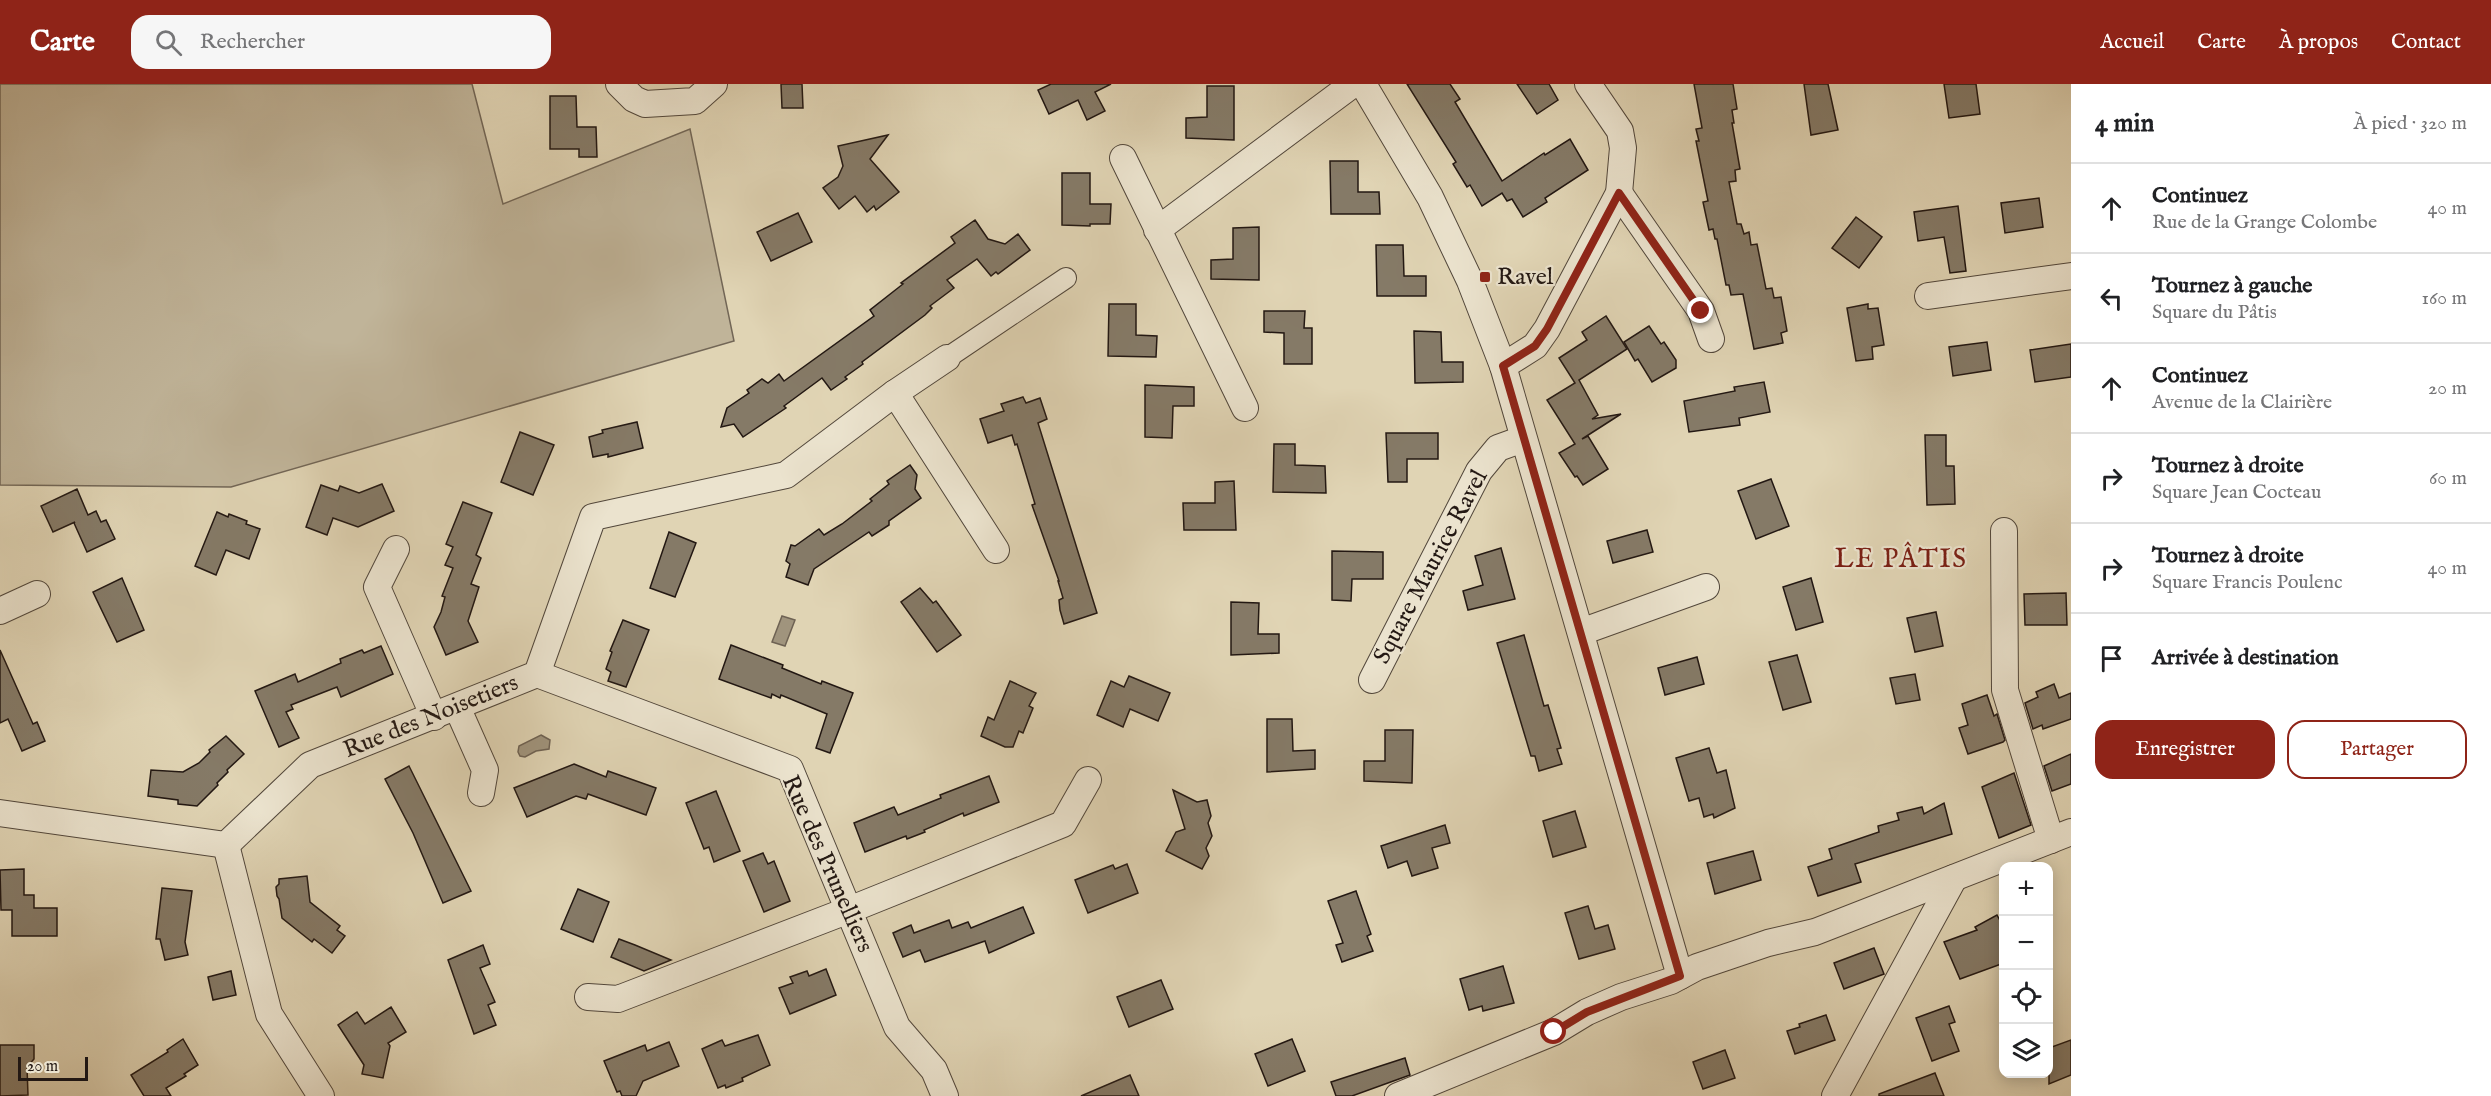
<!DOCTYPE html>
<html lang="fr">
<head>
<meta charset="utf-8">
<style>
  :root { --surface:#fff; --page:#f6f6f6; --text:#202124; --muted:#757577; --line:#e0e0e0; --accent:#8f2418 }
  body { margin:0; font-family:"IM FELL English",serif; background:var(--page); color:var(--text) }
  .controls { position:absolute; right:18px; bottom:18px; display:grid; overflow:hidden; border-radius:12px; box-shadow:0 3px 15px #0003 }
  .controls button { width:54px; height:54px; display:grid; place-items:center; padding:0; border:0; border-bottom:2px solid var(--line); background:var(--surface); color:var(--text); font:30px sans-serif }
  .scale { position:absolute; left:18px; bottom:15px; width:70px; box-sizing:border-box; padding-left:6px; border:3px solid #231813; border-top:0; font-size:16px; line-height:21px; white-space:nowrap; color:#231813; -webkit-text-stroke:4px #ebe3ce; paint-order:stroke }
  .stop { position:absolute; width:18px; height:18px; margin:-14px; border:4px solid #8f2418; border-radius:50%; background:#fff }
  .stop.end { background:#8f2418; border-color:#fff; box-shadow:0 2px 6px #0008 }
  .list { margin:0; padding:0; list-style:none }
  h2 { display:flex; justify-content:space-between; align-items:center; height:78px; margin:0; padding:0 24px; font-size:26px }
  h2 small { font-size:20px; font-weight:400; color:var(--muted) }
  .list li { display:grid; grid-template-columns:39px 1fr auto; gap:18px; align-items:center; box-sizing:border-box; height:90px; padding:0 24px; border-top:2px solid var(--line) }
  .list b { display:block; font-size:22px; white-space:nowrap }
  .list p { margin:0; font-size:20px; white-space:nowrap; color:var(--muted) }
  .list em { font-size:20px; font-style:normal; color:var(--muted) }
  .actions { display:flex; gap:12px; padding:18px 24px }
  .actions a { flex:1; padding:14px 0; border:2px solid var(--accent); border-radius:18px; text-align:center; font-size:21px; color:var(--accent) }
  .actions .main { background:var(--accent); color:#fff }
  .icon { flex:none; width:33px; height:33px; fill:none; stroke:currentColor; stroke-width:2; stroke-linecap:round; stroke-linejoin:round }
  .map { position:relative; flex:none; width:2071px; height:1012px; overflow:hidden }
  header { display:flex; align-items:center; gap:36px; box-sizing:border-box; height:84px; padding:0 30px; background:var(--accent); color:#fff }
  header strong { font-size:28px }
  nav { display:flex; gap:33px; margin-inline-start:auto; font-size:21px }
  .search { width:420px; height:54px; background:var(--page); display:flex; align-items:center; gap:15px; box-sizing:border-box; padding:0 21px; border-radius:18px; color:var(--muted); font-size:22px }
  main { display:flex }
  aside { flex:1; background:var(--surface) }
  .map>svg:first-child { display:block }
  .green { fill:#c0b499; stroke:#726656; stroke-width:1.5 }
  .water { fill:#a0947d; stroke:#6e6253; stroke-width:1.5 }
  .building { fill:#857a67; stroke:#231813; stroke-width:1.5 }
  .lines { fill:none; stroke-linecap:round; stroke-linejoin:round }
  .pedestrian-casing { stroke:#52473b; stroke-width:22 }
  .minor-casing { stroke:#52473b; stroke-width:28 }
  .pedestrian { stroke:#ebe3ce; stroke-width:20 }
  .minor { stroke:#ebe3ce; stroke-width:26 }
  .route { stroke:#8f2418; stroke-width:8 }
  .poi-dot { fill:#8f2418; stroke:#ebe3ce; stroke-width:2 }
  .labels { text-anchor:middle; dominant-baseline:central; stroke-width:4.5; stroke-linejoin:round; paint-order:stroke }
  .poi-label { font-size:24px; fill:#231813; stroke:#ebe3ce; text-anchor:start }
  .street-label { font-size:24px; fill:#231813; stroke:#ebe3ce }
  .quarter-label { font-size:27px; letter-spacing:1.5px; fill:#7a1f14; stroke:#ebe3ce }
</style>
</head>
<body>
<header>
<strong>Carte</strong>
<div class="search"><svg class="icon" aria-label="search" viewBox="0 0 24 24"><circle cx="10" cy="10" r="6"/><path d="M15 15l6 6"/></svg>Rechercher</div>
<nav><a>Accueil</a><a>Carte</a><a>À propos</a><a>Contact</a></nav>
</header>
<main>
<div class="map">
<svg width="2071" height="1012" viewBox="0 0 2071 1012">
  <rect width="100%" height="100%" fill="#e0d4b4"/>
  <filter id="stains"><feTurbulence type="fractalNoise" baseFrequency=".00333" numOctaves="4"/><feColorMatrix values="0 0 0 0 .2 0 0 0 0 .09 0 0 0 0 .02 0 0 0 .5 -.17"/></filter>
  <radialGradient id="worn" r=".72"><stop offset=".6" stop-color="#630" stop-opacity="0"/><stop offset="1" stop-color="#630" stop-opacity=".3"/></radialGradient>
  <path class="green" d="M0 0H472L503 120 690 45 734 257 231 403 0 401Z"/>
  <g class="water">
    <path d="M782 532 795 536 785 562 772 558Z"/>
    <path d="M541 651 550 656 549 665 536 667 525 673 520 672 518 668 519 662Z"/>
  </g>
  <g class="building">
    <path d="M781 0H802L803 24H782Z"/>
    <path d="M1051 0H1111L1095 8 1105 27 1087 36 1078 16 1049 30 1038 6Z"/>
    <path d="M1407 0H1450L1460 15 1455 18 1502 97 1544 69 1545 71 1570 55 1588 86 1545 114 1547 118 1523 133 1512 115 1507 117 1502 109 1482 122 1470 101 1467 103 1453 80 1456 78Z"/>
    <path d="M1517 0H1549L1558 16 1537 30Z"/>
    <path d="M1694 0H1733L1737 25 1732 26 1734 39H1732L1740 85 1735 86 1736 97 1729 98 1737 140H1741L1744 150 1749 148 1751 161 1757 160 1766 205 1772 204 1774 214 1781 213 1787 247 1781 249 1783 259 1754 265 1743 210 1731 211 1729 201H1726L1717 155H1715L1713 145 1709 146 1703 118 1708 117 1696 57H1699L1696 45 1702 44Z"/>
    <path d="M1804 0H1828L1838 46 1811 51Z"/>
    <path d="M1944 0H1976L1980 30 1949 34Z"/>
    <path d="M1207 2H1234V56L1186 54V34L1207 33Z"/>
    <path d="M550 12H576L577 43H596L597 73H579V65H550Z"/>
    <path d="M888 51 870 75 899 108 876 126 874 122 867 128 855 112 839 125 823 104 838 93 843 82 838 62Z"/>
    <path d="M1330 77H1358V108H1379L1380 130H1331Z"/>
    <path d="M1062 89H1090V120H1111L1110 140H1090V142L1062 141Z"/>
    <path d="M2039 114 2043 143 2005 149 2001 119Z"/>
    <path d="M1958 122 1966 187 1950 189 1944 153 1918 157 1914 128Z"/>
    <path d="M798 129 812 158 771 177 757 148Z"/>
    <path d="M1856 133 1882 153 1859 184 1832 164Z"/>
    <path d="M975 136 988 155 1005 160 1018 150 1030 166 998 190 996 188 991 192 977 175 947 196 954 204 930 222 932 224 925 231 862 278 863 280 845 293 847 295 831 306 822 294 784 322 786 324 743 353 734 340 721 343 727 324 749 309 747 306 762 295 768 299 779 290 784 297 874 232 870 226 903 200 901 199 955 159 951 153Z"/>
    <path d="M1259 143V196L1211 195V176L1233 175V144Z"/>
    <path d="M1376 161H1403L1404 192H1426V212H1377Z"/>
    <path d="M1109 220H1136V251L1157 252 1156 273 1108 272Z"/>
    <path d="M1868 220V225L1878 224 1884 261 1872 263 1873 275 1856 277 1847 224Z"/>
    <path d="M1264 227H1305L1304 244H1312V280H1284V249L1264 248Z"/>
    <path d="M1606 232 1627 265 1579 296 1598 331 1592 335 1621 330 1582 355 1588 352 1608 385 1583 401 1577 392 1575 393 1559 369 1575 360 1547 316 1575 299 1559 274 1587 256 1582 248Z"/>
    <path d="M1649 242 1661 260 1664 258 1676 276V284L1652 298 1638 275 1635 277 1624 258Z"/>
    <path d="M1414 247 1441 248 1442 278H1463V298L1415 299Z"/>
    <path d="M1987 258 1991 286 1953 292 1949 263Z"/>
    <path d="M2071 260V293L2035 298 2030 266Z"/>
    <path d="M1764 298 1770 328 1739 334 1740 341 1689 348 1684 317 1735 307 1734 303Z"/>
    <path d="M1145 301 1194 303V322H1173L1172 354 1145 353Z"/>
    <path d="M1023 313 1026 319 1040 314 1047 335 1038 339 1097 529 1064 540 1060 526 1059 516 1063 514 1058 497H1059L1032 421 1035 420 1017 360 1015 361 1012 351 988 359 980 335 1004 327 1001 320Z"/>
    <path d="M637 338 643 364 608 373V370L593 373 589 353 603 349 602 346Z"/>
    <path d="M520 348 554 361 533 411 501 398Z"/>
    <path d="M1386 349H1438V375H1407V398H1388Z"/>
    <path d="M1925 351H1946V382H1954L1955 420 1927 421Z"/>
    <path d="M1274 360H1295V381L1325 382 1326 409 1273 408Z"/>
    <path d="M910 381 917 391 915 405 921 414 889 437V441L872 452 869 448 814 485 808 501 786 493 790 480 786 477 791 461 795 462 819 445 824 451 842 440 872 417 870 415 889 400 887 397Z"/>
    <path d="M1771 395 1789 442 1756 455 1738 407Z"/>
    <path d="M1234 397 1236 446H1184L1183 419H1215V398Z"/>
    <path d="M382 400 394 427 358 443 333 434 327 451 306 443 321 401 338 407 340 402 359 409Z"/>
    <path d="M77 405 88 431 96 427 101 438 106 436 115 455 87 468 74 439 75 438 53 448 41 422Z"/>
    <path d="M463 418 492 429 476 471 481 474 471 500 479 503 468 537 478 558 446 571 434 543 441 528 445 513 442 512 453 484 445 481 453 463 446 460Z"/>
    <path d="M217 428 228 433 229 430 247 437 246 440 260 445 249 475 226 466 216 491 195 482Z"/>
    <path d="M1647 446 1653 468 1613 479 1607 457Z"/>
    <path d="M669 448 696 459 675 513 650 504Z"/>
    <path d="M1501 464 1515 515 1468 526 1463 507 1483 501 1475 472Z"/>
    <path d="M1332 467 1383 468V495H1352L1351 517 1332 516Z"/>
    <path d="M122 494 144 546 117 558 93 508Z"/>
    <path d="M1811 494 1823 538 1796 546 1783 503Z"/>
    <path d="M920 504 933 519 936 517 961 551 937 568 901 518Z"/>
    <path d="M2066 509 2067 541H2025L2024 510Z"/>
    <path d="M1231 518 1259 519 1258 550H1279V569L1231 571Z"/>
    <path d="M1936 528 1943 562 1915 568 1907 534Z"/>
    <path d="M623 536 649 546 626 603 608 597 611 588 606 585 612 568 610 567Z"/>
    <path d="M1524 551 1544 622 1548 621 1561 664 1557 665 1562 680 1539 687 1535 672H1531L1497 559Z"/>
    <path d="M731 561 783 581 782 584 821 600 822 597 853 609 830 669 816 664 827 630 781 611 780 614 772 610 771 614 719 595Z"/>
    <path d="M381 562 393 590 341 613 337 603 291 621 293 625 286 628 299 654 279 663 255 607 295 590 298 598 341 579 340 575 362 566 364 569Z"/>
    <path d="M0 566 33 640 37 638 45 657 22 667 8 635 0 639Z"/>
    <path d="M1797 571 1811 618 1783 626 1769 578Z"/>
    <path d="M1697 573 1704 600 1665 611 1658 584Z"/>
    <path d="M1915 590 1920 616 1896 620 1890 594Z"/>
    <path d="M1129 592 1170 609 1158 637 1130 625 1123 643 1097 631 1111 597 1124 603Z"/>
    <path d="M1010 597 1036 609 1029 622 1033 624 1023 649 1019 647 1013 663H1005L981 652 988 633 994 636Z"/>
    <path d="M2054 600 2059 614 2071 609V635L2043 645 2042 641 2033 645 2025 619 2038 613 2036 608Z"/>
    <path d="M1987 611 1994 632 1997 630 2005 656 2003 658 1968 670 1959 644 1968 641 1962 620Z"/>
    <path d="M1267 635H1292L1293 667 1315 666V685L1267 688Z"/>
    <path d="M1385 646H1413L1412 699 1364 697V677H1385Z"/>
    <path d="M226 652 244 670 227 686 228 688 217 699 218 701 197 722 178 720V716L148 712 151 686 183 688 199 679 210 668 209 666Z"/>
    <path d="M1709 664 1717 689 1726 686 1735 724 1714 734 1713 730 1704 733 1699 714 1689 717 1676 674Z"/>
    <path d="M2071 670V700L2052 707 2044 682Z"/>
    <path d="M574 680 606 693 608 687 656 704 646 731 588 710 586 715 576 712 527 733 514 704Z"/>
    <path d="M409 682 471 807 443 819 413 749 385 695Z"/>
    <path d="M2014 689 2031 741 1999 754 1982 703Z"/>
    <path d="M989 692 999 718 964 732 963 729 924 746 925 748 907 755 906 752 865 768 854 739 894 723 898 731 941 714 940 711Z"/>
    <path d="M1173 706 1197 718 1207 716 1211 732 1208 739 1212 752 1206 764 1209 772 1202 785 1166 767 1176 748 1185 745Z"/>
    <path d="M716 707 740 767 714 778 709 763 704 765 686 719Z"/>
    <path d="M1944 719 1952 750 1855 780 1861 798 1818 812 1808 783 1832 775 1829 765 1879 748 1878 742 1899 736 1897 729 1922 723 1924 730Z"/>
    <path d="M1575 727 1586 763 1553 773 1543 737Z"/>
    <path d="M1445 741 1450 759 1432 764 1438 784 1412 792 1407 777 1388 784 1381 762Z"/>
    <path d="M1753 767 1761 796 1715 810 1707 779Z"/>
    <path d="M763 769 768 780 774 777 790 817 764 828 743 777Z"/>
    <path d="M1127 780 1138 809 1088 829 1075 796 1113 781 1115 785Z"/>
    <path d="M24 785V811H34V824H57V852H12V826H1L0 786Z"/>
    <path d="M307 792 310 818 340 842 337 846 345 852 332 869 314 855 312 858 282 834 279 815 277 812 276 803 279 800V795Z"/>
    <path d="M162 804 192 807 185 858 188 871 165 876 160 855H156Z"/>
    <path d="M578 805 609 818 593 858 561 845Z"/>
    <path d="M1356 807 1371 850 1367 852 1373 867 1342 878 1336 861 1343 859 1328 817Z"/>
    <path d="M1588 822 1595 845 1608 841 1615 865 1579 875 1565 829Z"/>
    <path d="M1023 823 1034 849 989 869 985 857 925 878 920 866 903 873 893 849 911 841 914 849 949 836 952 844 968 838 971 844Z"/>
    <path d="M1997 831 2004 844V879L1960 895 1944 858 1977 846 1975 843Z"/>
    <path d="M619 855 635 861 671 876 644 887 611 873Z"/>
    <path d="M483 861 490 880 480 884 495 918 488 921 496 941 474 950 448 876Z"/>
    <path d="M1874 864 1884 890 1844 905 1834 879Z"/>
    <path d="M1503 882 1514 919 1483 927 1482 922 1469 926 1460 895Z"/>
    <path d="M826 885 836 911 790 930 779 904 793 899 790 893 807 887 809 892Z"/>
    <path d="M231 887 236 911 213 916 208 893Z"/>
    <path d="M1161 896 1173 925 1129 943 1117 913Z"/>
    <path d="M1949 922 1955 938 1949 940 1959 967 1932 977 1916 934Z"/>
    <path d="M391 923 406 948 388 959 390 962 383 994 362 990 364 981 338 941 357 928 365 940Z"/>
    <path d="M1826 931 1835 956 1795 970 1787 947 1800 943 1799 940Z"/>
    <path d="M758 951 770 981 742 994 743 997 726 1004 725 1001 718 1004 702 965 722 956 725 962Z"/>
    <path d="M183 955 198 981 184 990 186 992 166 1004 171 1012H144L131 991 168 968 167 966Z"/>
    <path d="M1292 955 1305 987 1268 1002 1255 970Z"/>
    <path d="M2071 956V991L2049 1000V964Z"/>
    <path d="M669 958 679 982 643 997 636 1012H622L620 1007 617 1008 604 977 645 961 647 967Z"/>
    <path d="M0 961H34V975L27 983 28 1011 0 1012Z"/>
    <path d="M1725 966 1735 994 1703 1005 1693 978Z"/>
    <path d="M1405 974 1410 991 1352 1012H1336L1331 998Z"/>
    <path d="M1935 989 1944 1012H1879V1010Z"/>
    <path d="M1130 991 1139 1012H1081Z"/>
  </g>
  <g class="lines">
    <g class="pedestrian-casing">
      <path id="pedestrian" d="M947 274 1066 194"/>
    </g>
    <g class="minor-casing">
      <g id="minor">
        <path d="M619 0 634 15 645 20 695 17 714 0"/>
        <path d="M1363 0 1430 113 1470 197 1503 282 1680 892"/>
        <path d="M1123 74 1245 324"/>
        <path d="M1619 109 1701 227 1711 255"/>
        <path d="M1157 146 1353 0"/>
        <path d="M1928 212 2071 192"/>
        <path d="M1503 282 1535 262 1547 245 1619 109 1623 64 1620 47 1588 0"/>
        <path d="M895 309 996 466"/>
        <path d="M2004 447 2005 606 2051 756"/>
        <path d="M396 465 377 503 434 633"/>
        <path d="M0 527 37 510"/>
        <path d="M1581 548 1706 503"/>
        <path d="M537 590 790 685 897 943 934 986 945 1012"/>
        <path d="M1372 596 1479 387 1498 364 1523 355"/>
        <path d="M457 623 485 686 481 709"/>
        <path d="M0 729 226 761 310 681 537 590 593 433 786 391 895 309 947 274"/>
        <path d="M226 761 269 930 321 1012"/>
        <path d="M588 913 618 915 849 826 1063 740 1088 696"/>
        <path d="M1398 1012 1554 948 1587 928 1621 913 1671 897 1697 883 1768 859 1815 848 2071 748"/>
        <path d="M1835 1012 1954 794"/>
      </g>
    </g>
    <use href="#pedestrian" class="pedestrian"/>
    <use href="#minor" class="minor"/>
  </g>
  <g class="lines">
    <path class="route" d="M1554 948 1587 928 1680 892 1503 282 1535 262 1547 245 1619 109 1701 227"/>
  </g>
  <rect class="poi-dot" x="1479" y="187" width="12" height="12" rx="3"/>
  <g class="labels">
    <g class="poi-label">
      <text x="1497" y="193">Ravel</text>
    </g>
    <g class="street-label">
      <text transform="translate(1431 483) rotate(-62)">Square Maurice Ravel</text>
      <text transform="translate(431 633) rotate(-22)">Rue des Noisetiers</text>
      <text transform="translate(827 780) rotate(66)">Rue des Prunelliers</text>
    </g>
    <g class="quarter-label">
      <text x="1901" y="476">LE PÂTIS</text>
    </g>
  </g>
  <rect width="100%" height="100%" filter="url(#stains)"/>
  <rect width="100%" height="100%" fill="url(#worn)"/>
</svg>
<div class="controls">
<button>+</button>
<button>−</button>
<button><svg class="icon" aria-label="locate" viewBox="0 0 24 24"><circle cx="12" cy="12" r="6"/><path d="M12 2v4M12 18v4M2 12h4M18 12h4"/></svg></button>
<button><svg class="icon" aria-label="layers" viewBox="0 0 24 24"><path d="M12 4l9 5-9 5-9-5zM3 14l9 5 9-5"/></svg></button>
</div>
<div class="scale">20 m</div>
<div class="stop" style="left:1554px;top:948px"></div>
<div class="stop end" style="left:1701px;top:227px"></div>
</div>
<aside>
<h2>4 min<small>À pied · 320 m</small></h2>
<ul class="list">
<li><svg class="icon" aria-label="ahead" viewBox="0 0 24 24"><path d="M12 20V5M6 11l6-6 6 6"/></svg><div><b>Continuez</b><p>Rue de la Grange Colombe</p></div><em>40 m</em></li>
<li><svg class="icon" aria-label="left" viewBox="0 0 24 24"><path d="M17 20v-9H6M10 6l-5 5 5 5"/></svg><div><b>Tournez à gauche</b><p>Square du Pâtis</p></div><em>160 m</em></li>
<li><svg class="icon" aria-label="ahead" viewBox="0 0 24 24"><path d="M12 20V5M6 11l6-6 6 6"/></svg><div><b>Continuez</b><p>Avenue de la Clairière</p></div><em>20 m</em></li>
<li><svg class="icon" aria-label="right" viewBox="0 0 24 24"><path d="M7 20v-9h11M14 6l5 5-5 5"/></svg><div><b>Tournez à droite</b><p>Square Jean Cocteau</p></div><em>60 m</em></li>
<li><svg class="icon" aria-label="right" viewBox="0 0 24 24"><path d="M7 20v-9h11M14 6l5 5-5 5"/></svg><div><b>Tournez à droite</b><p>Square Francis Poulenc</p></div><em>40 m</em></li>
<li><svg class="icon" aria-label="arrive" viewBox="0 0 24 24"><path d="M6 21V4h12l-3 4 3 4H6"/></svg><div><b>Arrivée à destination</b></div></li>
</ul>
<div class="actions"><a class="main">Enregistrer</a><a>Partager</a></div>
</aside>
</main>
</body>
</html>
